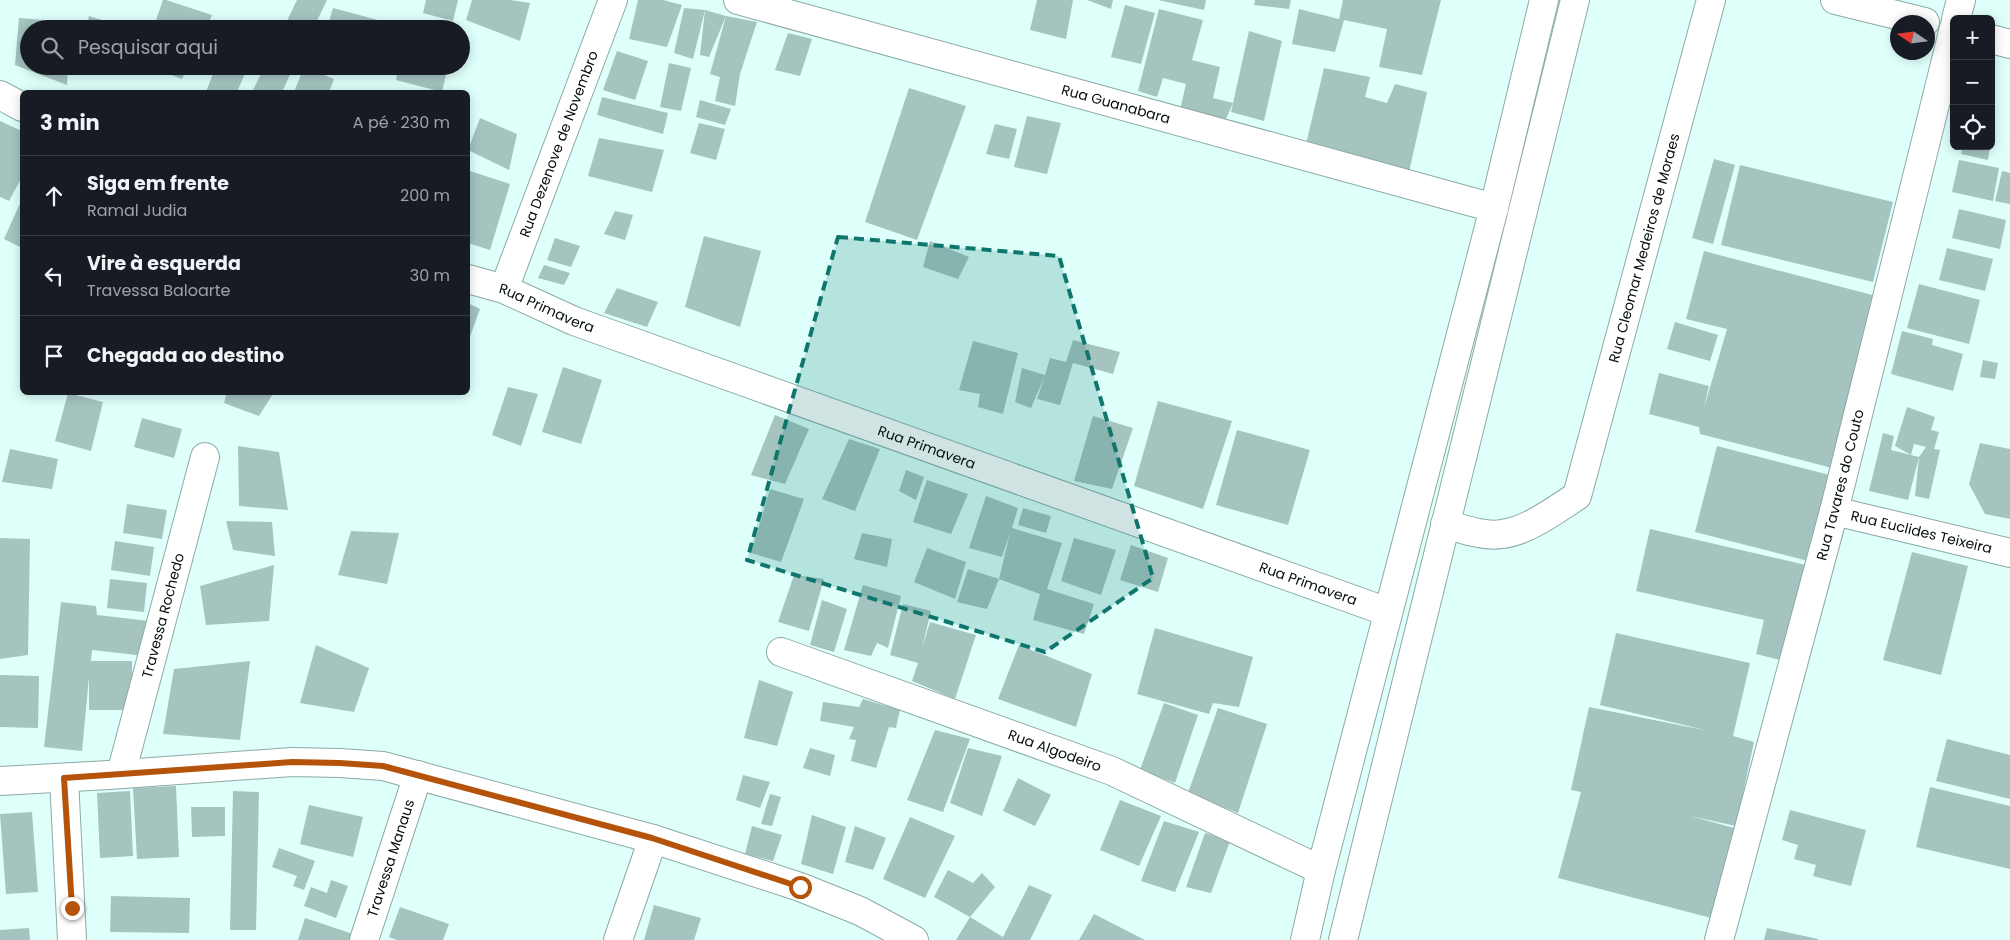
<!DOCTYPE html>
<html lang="pt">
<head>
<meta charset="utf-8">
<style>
  :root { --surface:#171b24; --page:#20242c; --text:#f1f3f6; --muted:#9ea1a6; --line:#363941 }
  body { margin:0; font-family:Poppins,sans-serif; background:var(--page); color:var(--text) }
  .controls { position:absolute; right:15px; top:15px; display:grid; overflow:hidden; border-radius:8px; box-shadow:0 2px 12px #0003 }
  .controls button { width:45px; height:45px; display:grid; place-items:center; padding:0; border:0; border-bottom:1px solid var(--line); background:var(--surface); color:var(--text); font:25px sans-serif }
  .compass { position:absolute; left:1890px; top:15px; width:45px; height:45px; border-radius:50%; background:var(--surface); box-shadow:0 2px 12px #0003; rotate:283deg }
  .stop { position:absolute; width:15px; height:15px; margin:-11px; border:4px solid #b45309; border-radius:50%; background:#fff }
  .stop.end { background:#b45309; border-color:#fff; box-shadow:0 1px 5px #0008 }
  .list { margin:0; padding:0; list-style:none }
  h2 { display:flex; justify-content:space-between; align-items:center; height:65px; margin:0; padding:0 20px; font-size:21px }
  h2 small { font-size:16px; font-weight:400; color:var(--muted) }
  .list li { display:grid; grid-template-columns:32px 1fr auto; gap:15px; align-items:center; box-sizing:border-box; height:80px; padding:0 20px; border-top:1px solid var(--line) }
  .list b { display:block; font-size:19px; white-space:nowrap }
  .list p { margin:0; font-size:16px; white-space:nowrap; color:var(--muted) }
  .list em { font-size:16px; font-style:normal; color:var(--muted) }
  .icon { flex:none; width:28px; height:28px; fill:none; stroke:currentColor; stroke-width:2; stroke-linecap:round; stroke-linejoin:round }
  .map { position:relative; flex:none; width:2010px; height:940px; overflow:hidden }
  .search { position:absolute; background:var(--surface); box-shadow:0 2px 12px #0003; left:20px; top:20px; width:450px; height:55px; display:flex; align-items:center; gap:12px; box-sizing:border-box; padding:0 18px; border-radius:28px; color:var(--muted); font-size:19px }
  .panel { position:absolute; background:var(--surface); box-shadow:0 2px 12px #0003; left:20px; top:90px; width:450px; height:305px; border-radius:8px }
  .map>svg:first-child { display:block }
  .building { fill:#a5c4bf }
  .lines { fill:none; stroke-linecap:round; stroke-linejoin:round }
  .street-casing { stroke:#8caaa6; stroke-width:30 }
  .highway-casing { stroke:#8caaa6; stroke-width:30 }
  .street { stroke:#fff; stroke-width:28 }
  .highway { stroke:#fff; stroke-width:28 }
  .route { stroke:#b45309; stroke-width:6 }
  .marked { fill:#0f766e; fill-opacity:0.2; stroke:#0f766e; stroke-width:4; stroke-dasharray:10 6; stroke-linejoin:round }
  .labels { text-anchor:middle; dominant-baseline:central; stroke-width:4.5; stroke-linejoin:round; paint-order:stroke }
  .street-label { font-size:14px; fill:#040e0c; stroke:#fff }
</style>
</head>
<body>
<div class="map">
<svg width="2010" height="940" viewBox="0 0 2010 940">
  <rect width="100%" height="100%" fill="#dffffa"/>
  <g class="building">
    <path d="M163 0H166L212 15 206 29H153Z"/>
    <path d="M297 0H327L313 29H283Z"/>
    <path d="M426 0H458L453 21 423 13Z"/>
    <path d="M472 0H510L530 3 520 41 466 20Z"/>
    <path d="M638 0H663L682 5 667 47 629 39Z"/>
    <path d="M1037 0H1073L1066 39 1030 30Z"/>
    <path d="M1087 0H1113L1111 9Z"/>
    <path d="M1158 0H1206L1204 10Z"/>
    <path d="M1255 0H1291L1289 9 1254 5Z"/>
    <path d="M1343 0H1441L1422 75 1379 67 1387 29 1344 20 1335 52 1292 44 1299 9 1339 19Z"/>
    <path d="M1125 5 1155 13 1141 64 1111 57Z"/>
    <path d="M333 8 378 20 375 29H327Z"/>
    <path d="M684 8 705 10 693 59 674 53Z"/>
    <path d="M1159 9 1203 20 1192 60 1220 67 1213 98 1233 103 1225 121 1180 110 1186 84 1163 78 1157 97 1138 91Z"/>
    <path d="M705 10 726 16 709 57 700 55Z"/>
    <path d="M89 16 115 24 114 29H86Z"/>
    <path d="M726 16 757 22 740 74 735 106 715 101 720 77 710 74Z"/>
    <path d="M19 18 69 22V29H29V66H68L67 85 15 65Z"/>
    <path d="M1249 31 1282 41 1264 121 1231 112Z"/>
    <path d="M788 33 812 39 800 76 775 70Z"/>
    <path d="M617 51 648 61 635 100 603 90Z"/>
    <path d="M669 63 691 68 681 111 660 107Z"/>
    <path d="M148 66H188L182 79Z"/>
    <path d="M216 66H234L246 71 237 92H206Z"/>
    <path d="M265 66H294L282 92H252Z"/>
    <path d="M399 66H448L442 92 396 80Z"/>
    <path d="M304 67 334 79 329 92H294Z"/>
    <path d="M1324 68 1370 77 1365 97 1387 103 1395 84 1427 92 1409 172 1306 144Z"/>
    <path d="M909 88 966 106 917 240 865 222Z"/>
    <path d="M602 97 668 113 663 134 597 115Z"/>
    <path d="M700 100 731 109 725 125 696 117Z"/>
    <path d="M1027 116 1061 123 1047 174 1014 167Z"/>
    <path d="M480 118 517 134 509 170 468 150Z"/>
    <path d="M0 121 22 131V177L9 201 0 197Z"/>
    <path d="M699 123 725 129 716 160 690 153Z"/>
    <path d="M995 124 1017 129 1009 159 986 154Z"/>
    <path d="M599 138 664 150 652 192 588 176Z"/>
    <path d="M1963 146H1990L1988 160 1961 154Z"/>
    <path d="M1714 159 1735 165 1713 244 1692 238Z"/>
    <path d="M1959 160 1999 168 1993 201 1952 192Z"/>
    <path d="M1740 165 1893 202 1873 282 1721 245Z"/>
    <path d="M470 171 510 184 490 250 468 243V177Z"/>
    <path d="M2002 171 2010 173V204L1995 201Z"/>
    <path d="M22 199V248L4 239Z"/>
    <path d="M1959 209 2006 220 2000 249 1952 238Z"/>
    <path d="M615 211 633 215 625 240 604 234Z"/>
    <path d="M704 236 761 251 740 327 685 307Z"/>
    <path d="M555 238 580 246 571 267 547 260Z"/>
    <path d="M930 241 969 257 958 279 923 267Z"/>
    <path d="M1947 248 1993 259 1985 291 1939 280Z"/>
    <path d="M1704 251 1876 296 1832 468 1700 434 1699 427 1649 414 1659 373 1709 386 1704 408 1727 329 1686 319Z"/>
    <path d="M544 265 570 273 564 285 538 278Z"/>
    <path d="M1919 284 1980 300 1969 344 1907 328Z"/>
    <path d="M617 288 658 302 647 327 604 313Z"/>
    <path d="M468 303 480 309 468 342Z"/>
    <path d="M1675 322 1718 335 1710 361 1667 349Z"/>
    <path d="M1902 331 1933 339 1932 345 1963 354 1953 391 1891 374Z"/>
    <path d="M1073 340 1120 352 1113 374 1073 363 1060 405 1037 399 1044 378 1031 408 1015 402 1022 368 1045 375 1050 358 1066 362Z"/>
    <path d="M973 341 1018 353 1003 414 978 407 980 394 959 390Z"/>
    <path d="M1983 360 1998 363 1995 379 1980 377Z"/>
    <path d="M563 367 602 380 581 444 542 432Z"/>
    <path d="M508 387 538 394 521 446 492 435Z"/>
    <path d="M227 392H274L259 416 224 403Z"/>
    <path d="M68 393 103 402 91 451 55 441Z"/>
    <path d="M1158 401 1232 421 1203 509 1134 486Z"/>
    <path d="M1907 407 1935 417 1931 430 1939 432 1934 449 1940 450 1929 499 1915 496 1919 457 1926 447 1914 444 1911 455 1895 446Z"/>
    <path d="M775 415 809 429 785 484 751 475Z"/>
    <path d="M1093 416 1133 428 1112 489 1074 481Z"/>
    <path d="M142 418 182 429 174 458 134 447Z"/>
    <path d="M1237 430 1310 450 1288 525 1216 505Z"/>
    <path d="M1883 433 1894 436 1891 450 1919 457 1908 500 1869 491Z"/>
    <path d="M849 439 880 449 855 511 822 499Z"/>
    <path d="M1980 443 2010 449V519L1985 514 1969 484Z"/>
    <path d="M238 446 279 452 288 510 239 506Z"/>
    <path d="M1717 446 1830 475 1808 561 1695 532Z"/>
    <path d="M10 449 58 459 52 489 2 482Z"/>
    <path d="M906 470 924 477 916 500 899 491Z"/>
    <path d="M927 480 968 494 951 534 913 522Z"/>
    <path d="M770 489 804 499 781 562 751 553Z"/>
    <path d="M986 496 1018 508 1012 528 1062 543 1047 589 1094 604 1084 634 1033 620 1040 594 999 579 1010 533 1002 557 969 548Z"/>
    <path d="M127 504 167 510 162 539 123 533Z"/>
    <path d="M1023 508 1051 516 1046 533 1018 525Z"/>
    <path d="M226 521 272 522 275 556 233 550Z"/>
    <path d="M1650 529 1806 565 1784 661 1756 654 1764 620 1636 591Z"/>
    <path d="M351 531 399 533 387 584 338 575Z"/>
    <path d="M862 533 892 539 887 567 854 559Z"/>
    <path d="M0 538 30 539 28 655 0 659Z"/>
    <path d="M1074 538 1116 550 1101 595 1061 581Z"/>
    <path d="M115 541 154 547 150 576 111 570Z"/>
    <path d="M1131 545 1168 558 1158 592 1120 580Z"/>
    <path d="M927 548 966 562 955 599 914 582Z"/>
    <path d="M1912 552 1968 566 1941 675 1883 660Z"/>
    <path d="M274 565 269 621 206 625 200 586Z"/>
    <path d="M968 569 999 579 987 609 957 602Z"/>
    <path d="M794 575 824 579 809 631 778 622Z"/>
    <path d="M110 579 147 583 144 612 107 608Z"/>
    <path d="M863 585 901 596 888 648 877 643 871 656 844 650Z"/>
    <path d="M822 600 847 609 834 652 810 645Z"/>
    <path d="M61 602 96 606 97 615 149 621 145 656 92 650 91 661H132V710H89V677L82 751 44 747Z"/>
    <path d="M903 604 931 611 922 648 930 622 976 635 955 699 912 681 918 663 890 655Z"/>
    <path d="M1155 628 1253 657 1239 707 1213 703 1209 714 1137 694Z"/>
    <path d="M1616 633 1750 663 1733 736 1754 742 1736 826 1690 816 1738 829 1715 919 1558 878 1581 792 1571 790 1589 707 1709 731 1600 705Z"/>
    <path d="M316 645 369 668 354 712 300 703Z"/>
    <path d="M1019 645 1092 674 1076 727 998 699Z"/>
    <path d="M250 661 240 740 163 734 174 669Z"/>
    <path d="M0 675 39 676 38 728 0 727Z"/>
    <path d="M759 680 793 692 777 746 744 738Z"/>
    <path d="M863 699 900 710 896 728 889 727 876 768 851 761 856 740 849 739 854 727 820 721 823 702 859 707Z"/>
    <path d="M1164 703 1198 715 1175 783 1140 770Z"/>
    <path d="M1218 708 1267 724 1238 813 1188 793Z"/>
    <path d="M935 730 970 739 943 812 907 800Z"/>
    <path d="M1947 739 2010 755V799L1936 781Z"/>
    <path d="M810 748 835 755 830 776 803 768Z"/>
    <path d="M968 748 1002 756 982 816 950 803Z"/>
    <path d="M743 775 770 782 760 808 736 800Z"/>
    <path d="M1018 778 1051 795 1035 826 1003 811Z"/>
    <path d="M176 786 179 857 137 859 133 788Z"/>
    <path d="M1930 787 2010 806V869L1916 847Z"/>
    <path d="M130 791 133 856 100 858 97 793Z"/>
    <path d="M233 791 259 792 256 930H230Z"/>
    <path d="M770 794 781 797 772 826 761 824Z"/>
    <path d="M1120 800 1161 816 1139 866 1100 850Z"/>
    <path d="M309 805 363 817 353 857 300 844Z"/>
    <path d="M191 807H225V836L192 837Z"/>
    <path d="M1790 810 1866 830 1851 886 1813 876 1816 865 1794 859 1798 845 1782 840Z"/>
    <path d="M32 812 38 892 6 894 0 814Z"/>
    <path d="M812 815 846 827 833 874 801 864Z"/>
    <path d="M910 817 955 836 925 898 883 879Z"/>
    <path d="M1164 821 1199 832 1175 892 1141 881Z"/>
    <path d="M752 826 782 835 773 861 745 854Z"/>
    <path d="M855 826 886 838 873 870 845 862Z"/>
    <path d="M1205 833 1230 841 1211 893 1186 887Z"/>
    <path d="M279 848 315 861 304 890 293 886 297 876 272 867Z"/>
    <path d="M948 870 973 883 982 873 995 887 970 917 934 897Z"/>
    <path d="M331 880 348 886 336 918 304 906 311 887 327 893Z"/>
    <path d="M1029 885 1052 895 1030 940H956L970 917 1003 937Z"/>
    <path d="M111 896 190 898 189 933 110 932Z"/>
    <path d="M654 905 701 918 694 940H644Z"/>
    <path d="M400 907 449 924 443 940H397L389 937Z"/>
    <path d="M1094 914 1145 940H1079Z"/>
    <path d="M305 918 353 934 351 940H298Z"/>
    <path d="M29 928 30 940H0V930Z"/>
    <path d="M1767 928 1818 939V940H1764Z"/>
  </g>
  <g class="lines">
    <g class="street-casing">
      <g id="street">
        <path id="s1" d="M738 0 1494 208"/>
        <path d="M1835 0 1925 22"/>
        <path d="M1956 19 1961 0"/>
        <path d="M1991 39 2010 44"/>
        <path d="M0 95 22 107"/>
        <path id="s2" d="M468 279 504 289 574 321 1388 612"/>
        <path id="s3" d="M504 289 613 0"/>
        <path id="s4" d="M1834 511 2010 553"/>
        <path id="s5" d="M1445 524C1463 529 1484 537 1502 534 1528 531 1555 510 1577 496L1711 0"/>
        <path id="s6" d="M781 652 1112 771 1321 870"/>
        <path id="s7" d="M121 774 205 457"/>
        <path d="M64 778 72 940"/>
        <path d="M0 781 109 775 292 762 340 763 383 766 653 839 800 887 860 911 914 940"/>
        <path id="s8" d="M364 940 418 775"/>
        <path d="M618 940 653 839"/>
        <path id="s9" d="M1719 940 1834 511 1954 28"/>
      </g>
    </g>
    <g class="highway-casing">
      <g id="highway">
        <path d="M1305 940 1321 870 1494 208 1544 0"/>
        <path d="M1343 940 1575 0"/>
      </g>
    </g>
    <use href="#street" class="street"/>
    <use href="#highway" class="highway"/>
  </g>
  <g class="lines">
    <path class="route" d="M72 908 64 778 292 762 340 763 383 766 652 838 800 887"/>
  </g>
  <path class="marked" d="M838 237 1059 256 1153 578 1045 652 747 560Z"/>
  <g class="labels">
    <g class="street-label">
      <text stroke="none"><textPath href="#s1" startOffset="392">Rua Guanabara</textPath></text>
      <text stroke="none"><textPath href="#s3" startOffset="155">Rua Dezenove de Novembro</textPath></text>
      <text stroke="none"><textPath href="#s5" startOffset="400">Rua Cleomar Medeiros de Moraes</textPath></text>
      <text stroke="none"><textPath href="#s2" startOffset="84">Rua Primavera</textPath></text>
      <text stroke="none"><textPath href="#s2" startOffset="489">Rua Primavera</textPath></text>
      <text stroke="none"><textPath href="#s9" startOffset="471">Rua Tavares do Couto</textPath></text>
      <text stroke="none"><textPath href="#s4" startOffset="90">Rua Euclides Teixeira</textPath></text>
      <text stroke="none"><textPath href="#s2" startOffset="894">Rua Primavera</textPath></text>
      <text stroke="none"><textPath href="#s7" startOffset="164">Travessa Rochedo</textPath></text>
      <text stroke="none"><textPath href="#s6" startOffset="291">Rua Algodeiro</textPath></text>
      <text stroke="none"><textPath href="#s8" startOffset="86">Travessa Manaus</textPath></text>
    </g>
  </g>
</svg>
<div class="controls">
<button>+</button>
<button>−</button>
<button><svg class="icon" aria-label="locate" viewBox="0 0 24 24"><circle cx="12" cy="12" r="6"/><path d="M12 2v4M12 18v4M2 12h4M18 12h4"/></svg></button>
</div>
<svg class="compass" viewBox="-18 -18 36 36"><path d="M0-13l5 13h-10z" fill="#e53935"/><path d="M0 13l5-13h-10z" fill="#9ea1a6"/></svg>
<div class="stop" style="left:800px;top:887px"></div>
<div class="stop end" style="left:72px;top:908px"></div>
<div class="search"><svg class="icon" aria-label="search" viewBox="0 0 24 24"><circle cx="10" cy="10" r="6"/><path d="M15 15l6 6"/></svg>Pesquisar aqui</div>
<section class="panel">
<h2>3 min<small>A pé · 230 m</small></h2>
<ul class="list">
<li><svg class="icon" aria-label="ahead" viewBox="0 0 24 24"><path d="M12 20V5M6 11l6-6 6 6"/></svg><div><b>Siga em frente</b><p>Ramal Judia</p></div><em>200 m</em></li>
<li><svg class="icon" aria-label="left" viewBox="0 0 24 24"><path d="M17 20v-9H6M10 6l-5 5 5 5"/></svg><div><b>Vire à esquerda</b><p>Travessa Baloarte</p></div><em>30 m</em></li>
<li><svg class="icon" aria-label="arrive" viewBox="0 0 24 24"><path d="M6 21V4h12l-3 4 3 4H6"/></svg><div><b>Chegada ao destino</b></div></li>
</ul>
</section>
</div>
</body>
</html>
